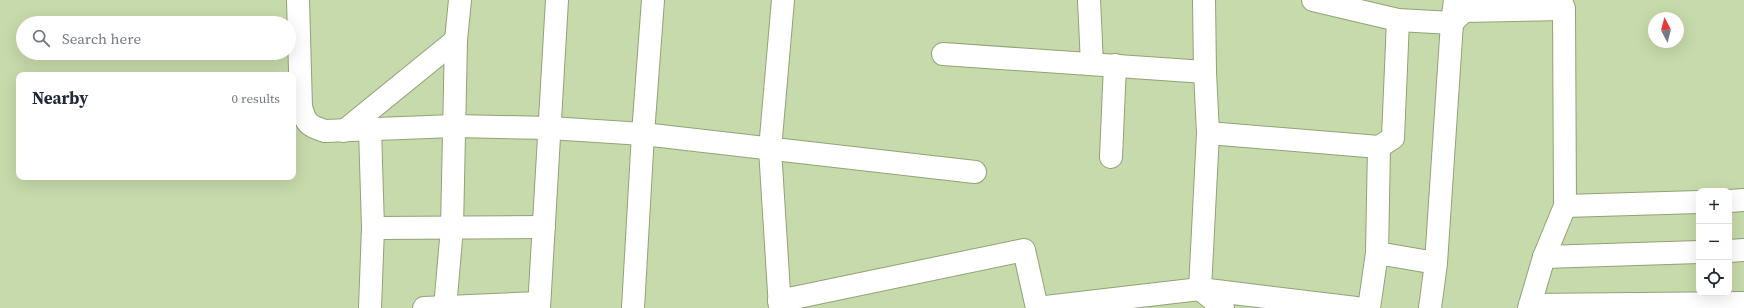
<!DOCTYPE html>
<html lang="en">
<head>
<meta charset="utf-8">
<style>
  :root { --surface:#fff; --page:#f2f2f3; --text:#1f2937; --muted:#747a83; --line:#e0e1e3 }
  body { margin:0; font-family:"Source Serif 4",serif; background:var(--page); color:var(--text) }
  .controls { position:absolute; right:12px; bottom:12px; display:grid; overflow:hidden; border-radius:8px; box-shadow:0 4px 16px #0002 }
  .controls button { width:36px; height:36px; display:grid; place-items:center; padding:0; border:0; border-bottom:1px solid var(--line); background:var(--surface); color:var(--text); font:20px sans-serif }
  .compass { position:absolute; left:1648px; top:12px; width:36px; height:36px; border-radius:50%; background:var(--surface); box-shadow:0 4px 16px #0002; rotate:353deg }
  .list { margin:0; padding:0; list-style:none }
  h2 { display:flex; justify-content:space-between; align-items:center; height:52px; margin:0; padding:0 16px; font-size:17px }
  h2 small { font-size:13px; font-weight:400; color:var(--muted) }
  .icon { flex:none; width:22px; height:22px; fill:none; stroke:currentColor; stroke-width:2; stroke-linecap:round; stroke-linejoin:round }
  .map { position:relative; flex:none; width:1744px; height:308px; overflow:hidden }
  .search { position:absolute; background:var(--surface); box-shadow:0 4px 16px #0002; left:16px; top:16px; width:280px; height:44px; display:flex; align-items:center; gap:10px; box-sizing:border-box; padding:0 14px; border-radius:22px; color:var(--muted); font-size:15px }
  .panel { position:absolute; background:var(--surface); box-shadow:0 4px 16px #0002; left:16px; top:72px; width:280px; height:108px; border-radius:8px }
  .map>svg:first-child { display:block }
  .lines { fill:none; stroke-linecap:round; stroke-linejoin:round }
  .minor-casing { stroke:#91a376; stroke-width:24 }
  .minor { stroke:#fff; stroke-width:22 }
</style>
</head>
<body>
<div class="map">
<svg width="1744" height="308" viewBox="0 0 1744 308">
  <rect width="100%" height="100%" fill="#c7daab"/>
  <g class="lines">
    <g class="minor-casing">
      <g id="minor">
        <path d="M298 0 301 107C306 124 309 126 325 131L454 126 550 128 643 134 975 172"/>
        <path d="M1089 0 1092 64"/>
        <path d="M1204 0 1205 72 1208 133 1200 289 1223 308"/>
        <path d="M1313 0 1398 20 1452 23 1464 11 1564 9"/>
        <path d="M943 54 1205 72"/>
        <path d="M344 131 456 40"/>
        <path d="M1208 133 1379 147"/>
        <path d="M1111 157 1115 65"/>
        <path d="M1729 201 1744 200"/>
        <path d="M1565 206 1699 202"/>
        <path d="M373 228 544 227"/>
        <path d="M1729 251 1744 250"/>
        <path d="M1377 253 1436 263"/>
        <path d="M1544 257 1699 252"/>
        <path d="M779 301 1024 250 1037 308"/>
        <path d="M1530 305 1744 303"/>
        <path d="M370 308 373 228 370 129"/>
        <path d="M424 308 539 303"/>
        <path d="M445 308 452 228 456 40 460 0"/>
        <path d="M539 308 557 0"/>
        <path d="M633 308 643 134 653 0"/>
        <path d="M780 308 770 149 783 0"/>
        <path d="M1037 308 1200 289 1356 308"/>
        <path d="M1369 308 1377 253 1379 147 1393 138 1398 20"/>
        <path d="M1430 308 1436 263 1452 23 1455 0"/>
        <path d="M1529 308 1544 257 1565 206 1564 9 1561 0"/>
      </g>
    </g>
    <use href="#minor" class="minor"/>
  </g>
</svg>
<div class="controls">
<button>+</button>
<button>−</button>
<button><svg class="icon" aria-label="locate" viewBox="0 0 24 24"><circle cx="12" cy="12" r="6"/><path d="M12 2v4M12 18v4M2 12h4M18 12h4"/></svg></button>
</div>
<svg class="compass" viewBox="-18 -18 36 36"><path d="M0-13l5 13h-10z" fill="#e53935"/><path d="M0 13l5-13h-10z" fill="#747a83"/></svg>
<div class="search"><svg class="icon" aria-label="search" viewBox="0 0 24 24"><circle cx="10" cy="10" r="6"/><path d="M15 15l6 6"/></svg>Search here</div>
<section class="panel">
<h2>Nearby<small>0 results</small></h2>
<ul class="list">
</ul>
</section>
</div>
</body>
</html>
